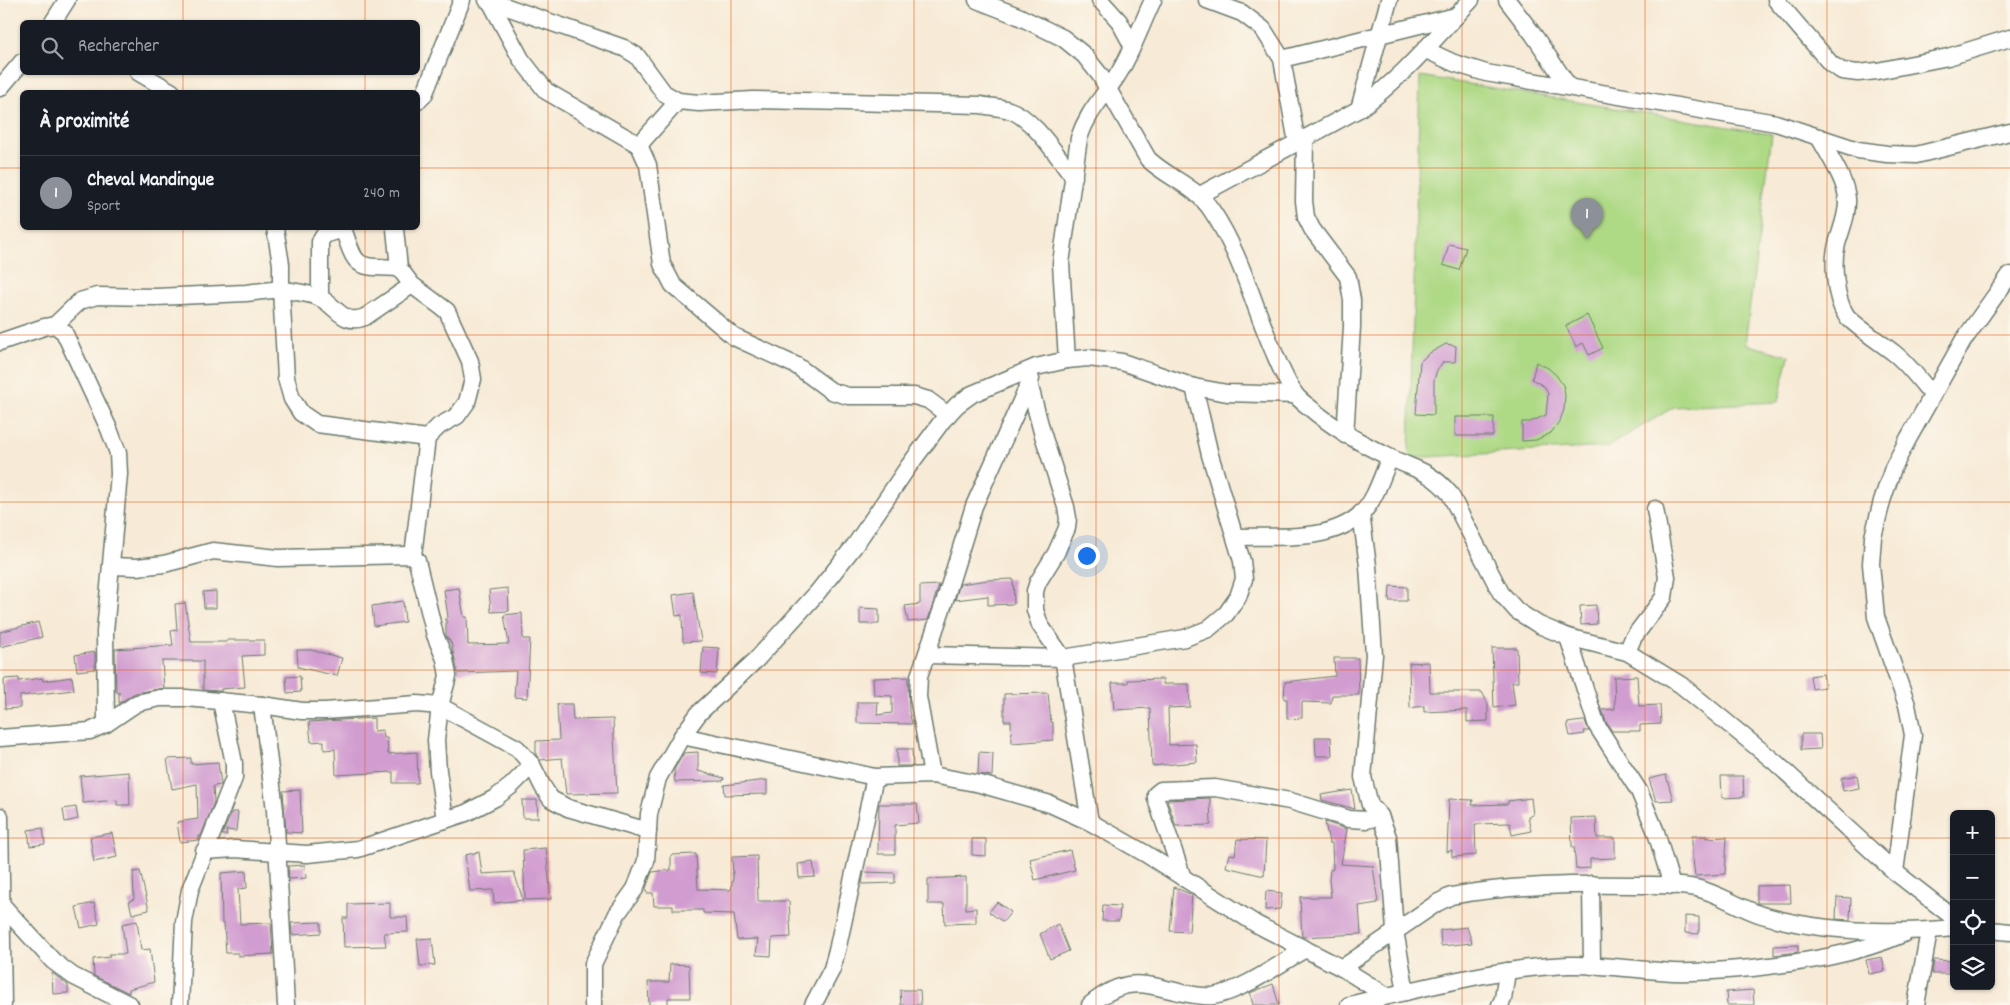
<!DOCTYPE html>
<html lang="fr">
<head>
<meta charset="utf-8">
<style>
  :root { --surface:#171b24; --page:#242831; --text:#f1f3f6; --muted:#9ea1a6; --line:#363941; --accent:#8c9099 }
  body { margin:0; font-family:Dekko,sans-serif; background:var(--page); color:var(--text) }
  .controls { position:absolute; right:15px; bottom:15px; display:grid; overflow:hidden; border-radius:8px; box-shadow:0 1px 4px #0004 }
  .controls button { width:45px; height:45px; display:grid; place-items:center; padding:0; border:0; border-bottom:1px solid var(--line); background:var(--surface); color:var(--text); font:25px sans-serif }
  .you { position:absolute; left:1086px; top:555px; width:18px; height:18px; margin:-12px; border:4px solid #fff; border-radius:50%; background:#1a73e8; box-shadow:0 0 0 8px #1a73e833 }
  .badge { display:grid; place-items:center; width:32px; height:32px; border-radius:50%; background:var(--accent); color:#fff; font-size:16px; font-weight:700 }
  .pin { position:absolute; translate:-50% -41px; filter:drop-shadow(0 1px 2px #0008) }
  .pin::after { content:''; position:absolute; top:26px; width:18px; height:15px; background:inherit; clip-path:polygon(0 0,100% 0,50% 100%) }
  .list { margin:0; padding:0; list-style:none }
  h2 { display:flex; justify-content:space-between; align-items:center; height:65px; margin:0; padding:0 20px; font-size:21px }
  h2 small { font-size:16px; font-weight:400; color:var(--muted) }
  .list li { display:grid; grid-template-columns:32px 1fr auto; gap:15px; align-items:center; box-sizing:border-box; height:75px; padding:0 20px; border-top:1px solid var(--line) }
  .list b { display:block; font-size:19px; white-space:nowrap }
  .list p { margin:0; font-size:16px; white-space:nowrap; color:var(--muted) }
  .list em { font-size:16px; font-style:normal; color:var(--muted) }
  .icon { flex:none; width:28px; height:28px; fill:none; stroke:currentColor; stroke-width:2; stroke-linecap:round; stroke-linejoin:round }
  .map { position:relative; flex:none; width:2010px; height:1005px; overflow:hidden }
  .search { position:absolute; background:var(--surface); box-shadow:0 1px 4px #0004; left:20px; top:20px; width:400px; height:55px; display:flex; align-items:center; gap:12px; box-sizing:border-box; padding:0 18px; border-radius:8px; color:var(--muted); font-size:19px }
  .panel { position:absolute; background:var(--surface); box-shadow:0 1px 4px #0004; left:20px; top:90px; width:400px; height:140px; border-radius:8px }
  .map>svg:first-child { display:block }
  .green { fill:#aed985; stroke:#668b5c }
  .building { fill:#d19cd0 }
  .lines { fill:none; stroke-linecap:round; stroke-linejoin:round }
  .minor-casing { stroke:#6b7a6d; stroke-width:19 }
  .minor { stroke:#fff; stroke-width:16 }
  .grid { fill:none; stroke:#e8590c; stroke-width:1; stroke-opacity:0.55 }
</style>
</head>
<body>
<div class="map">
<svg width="2010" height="1005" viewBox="0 0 2010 1005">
  <rect width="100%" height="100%" fill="#fbf7ec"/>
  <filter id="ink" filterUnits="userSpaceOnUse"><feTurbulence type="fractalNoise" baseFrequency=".02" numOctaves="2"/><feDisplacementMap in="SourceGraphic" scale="10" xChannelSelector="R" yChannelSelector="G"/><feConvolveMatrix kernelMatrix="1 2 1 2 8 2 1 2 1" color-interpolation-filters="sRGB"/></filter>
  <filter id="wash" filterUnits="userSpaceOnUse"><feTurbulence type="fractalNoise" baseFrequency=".0096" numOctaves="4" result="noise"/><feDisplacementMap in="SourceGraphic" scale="20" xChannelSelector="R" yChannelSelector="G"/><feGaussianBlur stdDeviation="1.12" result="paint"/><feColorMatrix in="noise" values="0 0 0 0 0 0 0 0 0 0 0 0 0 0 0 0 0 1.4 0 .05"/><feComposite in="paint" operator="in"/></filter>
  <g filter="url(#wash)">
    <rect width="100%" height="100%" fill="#f7ead6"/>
    <path class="green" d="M1420 76 1772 134 1745 344 1789 356 1778 402 1674 407 1607 447 1409 458Z"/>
    <g id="blocks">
      <g class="building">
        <path d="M1449 244 1466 248 1459 270 1443 265Z"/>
        <path d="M1587 315 1603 348 1589 355 1583 343 1576 347 1566 326Z"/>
        <path d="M1446 344 1456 346 1455 362H1443L1437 370 1434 380V415L1416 414 1420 362 1428 354Z"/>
        <path d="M1536 362 1548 368 1556 375 1563 385 1565 395 1564 410 1560 420 1551 433 1536 440 1522 441V422H1530L1546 415 1548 394 1545 387 1532 379Z"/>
        <path d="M1455 417H1494L1493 436H1455Z"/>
        <path d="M1013 579 1014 604 988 605V596L955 600 960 584 988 580Z"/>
        <path d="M939 585 928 620 908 622 905 606 920 604V586Z"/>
        <path d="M1390 586 1407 587V601H1389Z"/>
        <path d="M459 588 464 617H467L468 645 509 644 504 615 522 613 523 639H530L527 698 514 697 516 671 458 673 451 643 446 636V618L448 617 444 590Z"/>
        <path d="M508 588 509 611 491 612 489 590Z"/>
        <path d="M216 591V608H204L203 592Z"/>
        <path d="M693 592 701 641 683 642 682 615 676 616 673 595Z"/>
        <path d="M403 601 405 622 374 626 372 606Z"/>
        <path d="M185 603 191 642H227V640H264V655L242 656 245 687 221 689V691L203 690V661H162L164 688 135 693 119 703V692H116L115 649 173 645 171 631 177 630 175 604Z"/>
        <path d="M1596 605 1597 624 1581 625 1580 606Z"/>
        <path d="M860 608 879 609V624H860Z"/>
        <path d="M38 622 42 637 0 647V632Z"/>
        <path d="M703 647 719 648 717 674 701 673Z"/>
        <path d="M1492 648H1517L1518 682H1512L1515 705 1494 708Z"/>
        <path d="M297 650H311L342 658 337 676 298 667Z"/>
        <path d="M95 652V669L77 671 75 655Z"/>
        <path d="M1334 658H1358L1359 695H1332L1331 703 1302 702V718L1287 719V699H1284L1285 682 1335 676Z"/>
        <path d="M1429 662 1430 692H1482L1488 704V721L1467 722V710L1424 712V706L1410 708 1409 663Z"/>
        <path d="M1823 674 1825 687 1812 689 1810 676Z"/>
        <path d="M300 676 301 692 287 693 286 677Z"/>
        <path d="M1637 676 1639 706 1660 705 1661 724 1640 725V731H1612L1606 722 1602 710 1615 709 1614 677Z"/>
        <path d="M72 677 74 690 20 696V708L5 709 4 679 19 678V681L42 678 43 681Z"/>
        <path d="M908 677 909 711 912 724 857 723V702H878L877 715 892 713V696L874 695 873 678Z"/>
        <path d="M1163 679V684H1189L1190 707 1168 708 1169 745 1196 744 1197 762 1152 766 1150 708 1114 710 1112 683H1128V680Z"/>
        <path d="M1048 693 1051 722H1053V740L1012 743 1011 721H1004V694Z"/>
        <path d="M557 704H572L573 720 613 719 617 793 566 794 562 758 540 760 536 755V741L559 740Z"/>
        <path d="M374 718V731L383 730 384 738H387L388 754 417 752 418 783H393V772L336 775 335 749 324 750V741L311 742 309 722Z"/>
        <path d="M1583 721H1585L1589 731H1584L1585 734 1570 736 1567 723Z"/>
        <path d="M1801 734H1820L1821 749 1801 750Z"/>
        <path d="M1315 737H1331L1332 756H1316Z"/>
        <path d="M897 749H912L913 766H897Z"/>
        <path d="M698 752V771L724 778 723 781 675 782 674 770 684 753Z"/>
        <path d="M979 752 993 753 992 776 978 774Z"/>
        <path d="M191 758V764L218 762 221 785 213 786 214 802 201 836H199V840L180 842 177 822 198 819 197 784 172 789 167 759Z"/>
        <path d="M129 772 130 805H117V800L83 803 80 776Z"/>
        <path d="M1666 775 1673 800 1656 801 1649 779Z"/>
        <path d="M1857 775 1859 788 1843 791 1841 778Z"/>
        <path d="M1721 776H1743L1744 797 1722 798Z"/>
        <path d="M767 780V794L725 795 724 785Z"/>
        <path d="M300 790 302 833 286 832 283 791Z"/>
        <path d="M1352 790 1355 809 1322 800 1321 795Z"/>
        <path d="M1210 798 1211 825 1176 826 1167 800Z"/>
        <path d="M1531 798 1533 815 1528 816 1531 831 1512 835 1510 823 1475 824 1476 855 1452 857V850L1447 852 1449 799 1473 800 1472 805 1508 804V801Z"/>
        <path d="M522 800H537L538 818H523Z"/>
        <path d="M879 804H917L919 823 895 825V854H878Z"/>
        <path d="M76 807 78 819 65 822 63 809Z"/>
        <path d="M232 812H238L236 831 226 830 227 835H222Z"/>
        <path d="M1596 817 1597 838H1615V858L1590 859V868L1576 869 1574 847H1572L1571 818Z"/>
        <path d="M1325 822 1347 829 1341 864 1373 866 1378 903 1359 906 1361 934 1302 937 1300 897H1331L1329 880 1330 870 1333 869 1332 843H1329Z"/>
        <path d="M43 828 45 844 30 846 28 830Z"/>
        <path d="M112 833 117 857 94 862 90 837Z"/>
        <path d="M1692 836H1706V838L1727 837 1725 874 1695 876 1693 859H1692Z"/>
        <path d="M972 839H986V856L972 855Z"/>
        <path d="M1237 839 1266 840 1264 876 1226 867 1229 854 1235 855Z"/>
        <path d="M546 848 551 899 525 900 523 850Z"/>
        <path d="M1070 850 1075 870 1035 880 1030 859Z"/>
        <path d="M479 852 482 874 514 872 523 900 494 903 493 890 470 891 465 855Z"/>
        <path d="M696 854 698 889 731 890 733 877 732 857 757 856 758 901H789L791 937 772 938 771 956 756 955 758 939 737 940 734 914 703 913V910H673V906H654L653 893H647L646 888 652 872 671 870V855Z"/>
        <path d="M813 862 815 877 799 878 798 864Z"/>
        <path d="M305 865 306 878 289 879 288 866Z"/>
        <path d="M140 871 149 910 132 914 129 901 134 899 133 872Z"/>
        <path d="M246 871 247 888 238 889 240 924 271 923 273 954 238 956V953H226L224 924H222L221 873Z"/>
        <path d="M864 872 895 873V883L862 884Z"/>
        <path d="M966 877V909L976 908V923L945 924 944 904H928V879Z"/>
        <path d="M1790 885 1791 903H1757V886Z"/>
        <path d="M1174 887 1192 895 1189 932 1170 931Z"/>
        <path d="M1266 891 1282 893 1280 909 1265 910Z"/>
        <path d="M1837 897 1851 898 1850 920 1836 919Z"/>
        <path d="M997 902 1011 912 1003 922 989 912Z"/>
        <path d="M94 903 99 924 81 928 76 907Z"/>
        <path d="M390 903V917H407L408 932 384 933 386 946 344 947 343 918H348V904Z"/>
        <path d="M1103 905 1120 906 1119 921H1102Z"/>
        <path d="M1685 916 1699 917V934L1685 933Z"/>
        <path d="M137 921 141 950 150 949 154 982 129 989V993L94 976 93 959 110 957 109 954H126L122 924Z"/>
        <path d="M321 922V933L292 935 291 923Z"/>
        <path d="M1058 924 1069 951 1050 959 1040 934Z"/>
        <path d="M1467 927 1472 943 1441 946 1440 930Z"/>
        <path d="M432 938 435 965 420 966 417 939Z"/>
        <path d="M1798 945V952L1774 955V946Z"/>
        <path d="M1882 957 1885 971 1869 974 1866 960Z"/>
        <path d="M1934 960 1954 961V974H1932Z"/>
        <path d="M670 964 689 965 690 998H668V1005H649L648 982H669Z"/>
        <path d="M52 973 68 985V993L53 994Z"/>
        <path d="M1273 984 1279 1005H1253L1250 993Z"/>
        <path d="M900 990H920L921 1005H901Z"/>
        <path d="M1753 990 1754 1005H1727L1726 992Z"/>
      </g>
    </g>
  </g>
  <g filter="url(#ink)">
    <use href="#blocks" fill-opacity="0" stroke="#6b7a6d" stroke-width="1"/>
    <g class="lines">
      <g class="minor-casing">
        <g id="minor">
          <path d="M487 0 624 48 637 56 664 93 678 101 699 103 753 100 981 105C990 107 1000 107 1009 110 1033 117 1058 158 1074 177"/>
          <path d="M977 0 1018 16 1063 38 1084 55 1100 75 1148 159C1169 179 1195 185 1212 211 1240 252 1253 304 1273 350 1279 364 1286 382 1295 394 1298 399 1304 403 1309 407 1333 428 1360 443 1389 457 1415 470 1430 470 1450 494L1501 593 1517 611 1539 625 1568 637 1627 652 1681 685 1775 762 1895 872 1954 918"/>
          <path d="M1100 0 1119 21 1132 45"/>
          <path d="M1207 0 1242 13 1263 29 1282 59 1297 143"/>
          <path d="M1507 0 1533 34 1569 87"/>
          <path d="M1776 0 1831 64 1842 71 1858 73 1877 71 1948 57 2010 38"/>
          <path d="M490 1 521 59 546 91 639 145 648 165 662 264 673 285 734 337 797 366 831 391 848 396H914L928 400 948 415"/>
          <path d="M53 22 67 0"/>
          <path d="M1426 50 1454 63 1486 73 1776 123 1858 150 1887 154 1916 155 2010 132"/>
          <path d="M1282 59 1456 16"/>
          <path d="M138 72 172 92"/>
          <path d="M0 88 22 62"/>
          <path d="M418 101 424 95 462 0"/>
          <path d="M1359 109 1389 0"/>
          <path d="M1819 137C1828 154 1846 180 1847 199 1848 215 1841 229 1837 244 1832 262 1835 299 1846 315 1852 324 1883 344 1894 353 1909 365 1920 380 1932 395"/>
          <path d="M1305 138 1304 201 1306 217 1312 229 1348 277 1352 300V327L1345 435"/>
          <path d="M639 145 678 101"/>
          <path d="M1200 195 1359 109C1402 78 1435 38 1471 0"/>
          <path d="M275 228 281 264V289C293 292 310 293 320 298 338 307 343 326 365 317L412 285"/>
          <path d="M343 228C357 271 356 266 399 268"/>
          <path d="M395 229 399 268 412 285 447 311 470 361 473 379 467 402 457 416 439 426 427 438 413 556"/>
          <path d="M320 298V242L324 235 344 229"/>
          <path d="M55 325 80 301 97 296 156 297 246 293 281 289 286 378 292 399 301 413 317 424 427 438"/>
          <path d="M0 342 44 327 55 325 64 332 109 429 118 453 119 474 105 632 106 724"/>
          <path d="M1067 360 1088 358 1122 362 1194 387 1227 393 1295 395"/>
          <path d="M1029 383 1042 432 1066 507 1068 518 1067 528 1056 553 1038 582 1035 591V610L1040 625 1063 658 1090 822"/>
          <path d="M1361 513 1368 566 1374 655 1363 777 1370 805 1380 816 1388 837 1395 931 1406 992"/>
          <path d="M1235 537C1275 535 1329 544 1362 513 1376 499 1382 475 1390 458"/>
          <path d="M112 566 137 567 164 564 213 551 278 558 409 555 413 556 417 561 435 635 445 659 448 676 440 706 436 740 438 771 445 820"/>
          <path d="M1568 637 1597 726 1639 791 1656 832 1672 886"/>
          <path d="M1627 652 1633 638 1664 597 1667 577 1655 509"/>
          <path d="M927 655 1063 658 1185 638 1208 629 1226 614 1238 597 1244 579 1242 561 1210 455 1194 387"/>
          <path d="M262 705 302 711H325L417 704 440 706 517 748 532 765 543 787 551 799 568 808 648 831"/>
          <path d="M682 736 875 777 932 775 980 784 1050 804 1090 822 1146 854 1256 924 1342 968 1387 996"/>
          <path d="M0 738 90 731 106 724 137 703 160 698H186L262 705 275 810 286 1005"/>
          <path d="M932 775 918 697 919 676 944 603 974 506 1031 379"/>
          <path d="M0 816 3 1005"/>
          <path d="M204 851 235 849 307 854 358 849 466 813 495 798 511 786 532 765"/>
          <path d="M1895 872 1913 735 1907 705 1876 617 1871 564 1873 537 1882 501 1893 468 1908 439 1963 341 2010 275"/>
          <path d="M1183 878 1156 799V794L1161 790 1215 788 1290 801 1349 819 1367 820 1380 816"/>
          <path d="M1591 884 1592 966"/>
          <path d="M2 905 53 961 73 976 130 1005"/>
          <path d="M1991 930 2010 932"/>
          <path d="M1342 968 1437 903 1451 896C1512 885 1574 884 1635 885 1655 885 1676 884 1696 888 1719 893 1739 908 1762 915 1824 933 1890 934 1954 928"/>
          <path d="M180 1005 184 922 190 890 234 778V763L221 701"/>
          <path d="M593 1005V964L617 914 635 889 646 861 649 814 658 778 682 736 699 713 756 660 817 593 855 545 908 467 943 420 957 405 972 394 1036 367 1067 360 1061 263 1079 138C1088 111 1102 99 1117 76 1130 57 1142 23 1153 0"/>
          <path d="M813 1005 832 969 838 946 875 777"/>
          <path d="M1090 1005C1125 976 1143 983 1183 993 1193 995 1203 997 1213 996 1242 991 1278 965 1305 949"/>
          <path d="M1349 1005C1421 989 1494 968 1568 965 1603 964 1638 970 1673 972 1700 973 1726 970 1752 968 1804 962 1855 955 1903 934"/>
          <path d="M1500 1005 1503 999 1507 971"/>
          <path d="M1916 1005 1929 931"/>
        </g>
      </g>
      <use href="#minor" class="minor"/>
    </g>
  </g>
  <path class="grid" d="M183 0V22M365 0V22M548 0V1005M731 0V1005M914 0V1005M1096 0V1005M1279 0V1005M1462 0V1005M1645 0V1005M1827 0V1005M183 72V92M365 72V92M0 168H22M418 168H2010M183 228V1005M365 228V1005M0 335H2010M0 502H2010M0 670H2010M0 838H1954M1991 838H2010"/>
</svg>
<div class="controls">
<button>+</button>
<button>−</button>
<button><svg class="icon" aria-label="locate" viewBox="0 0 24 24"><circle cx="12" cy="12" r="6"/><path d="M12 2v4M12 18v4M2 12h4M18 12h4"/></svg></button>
<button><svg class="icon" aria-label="layers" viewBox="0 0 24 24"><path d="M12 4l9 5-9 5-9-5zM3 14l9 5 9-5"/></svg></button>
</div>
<div class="you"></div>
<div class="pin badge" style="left:1587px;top:239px">1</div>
<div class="search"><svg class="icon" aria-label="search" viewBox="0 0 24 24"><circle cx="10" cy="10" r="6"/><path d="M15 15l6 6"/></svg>Rechercher</div>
<section class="panel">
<h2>À proximité<small></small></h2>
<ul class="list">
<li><span class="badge">1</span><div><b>Cheval Mandingue</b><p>Sport</p></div><em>240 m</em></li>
</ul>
</section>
</div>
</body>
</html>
